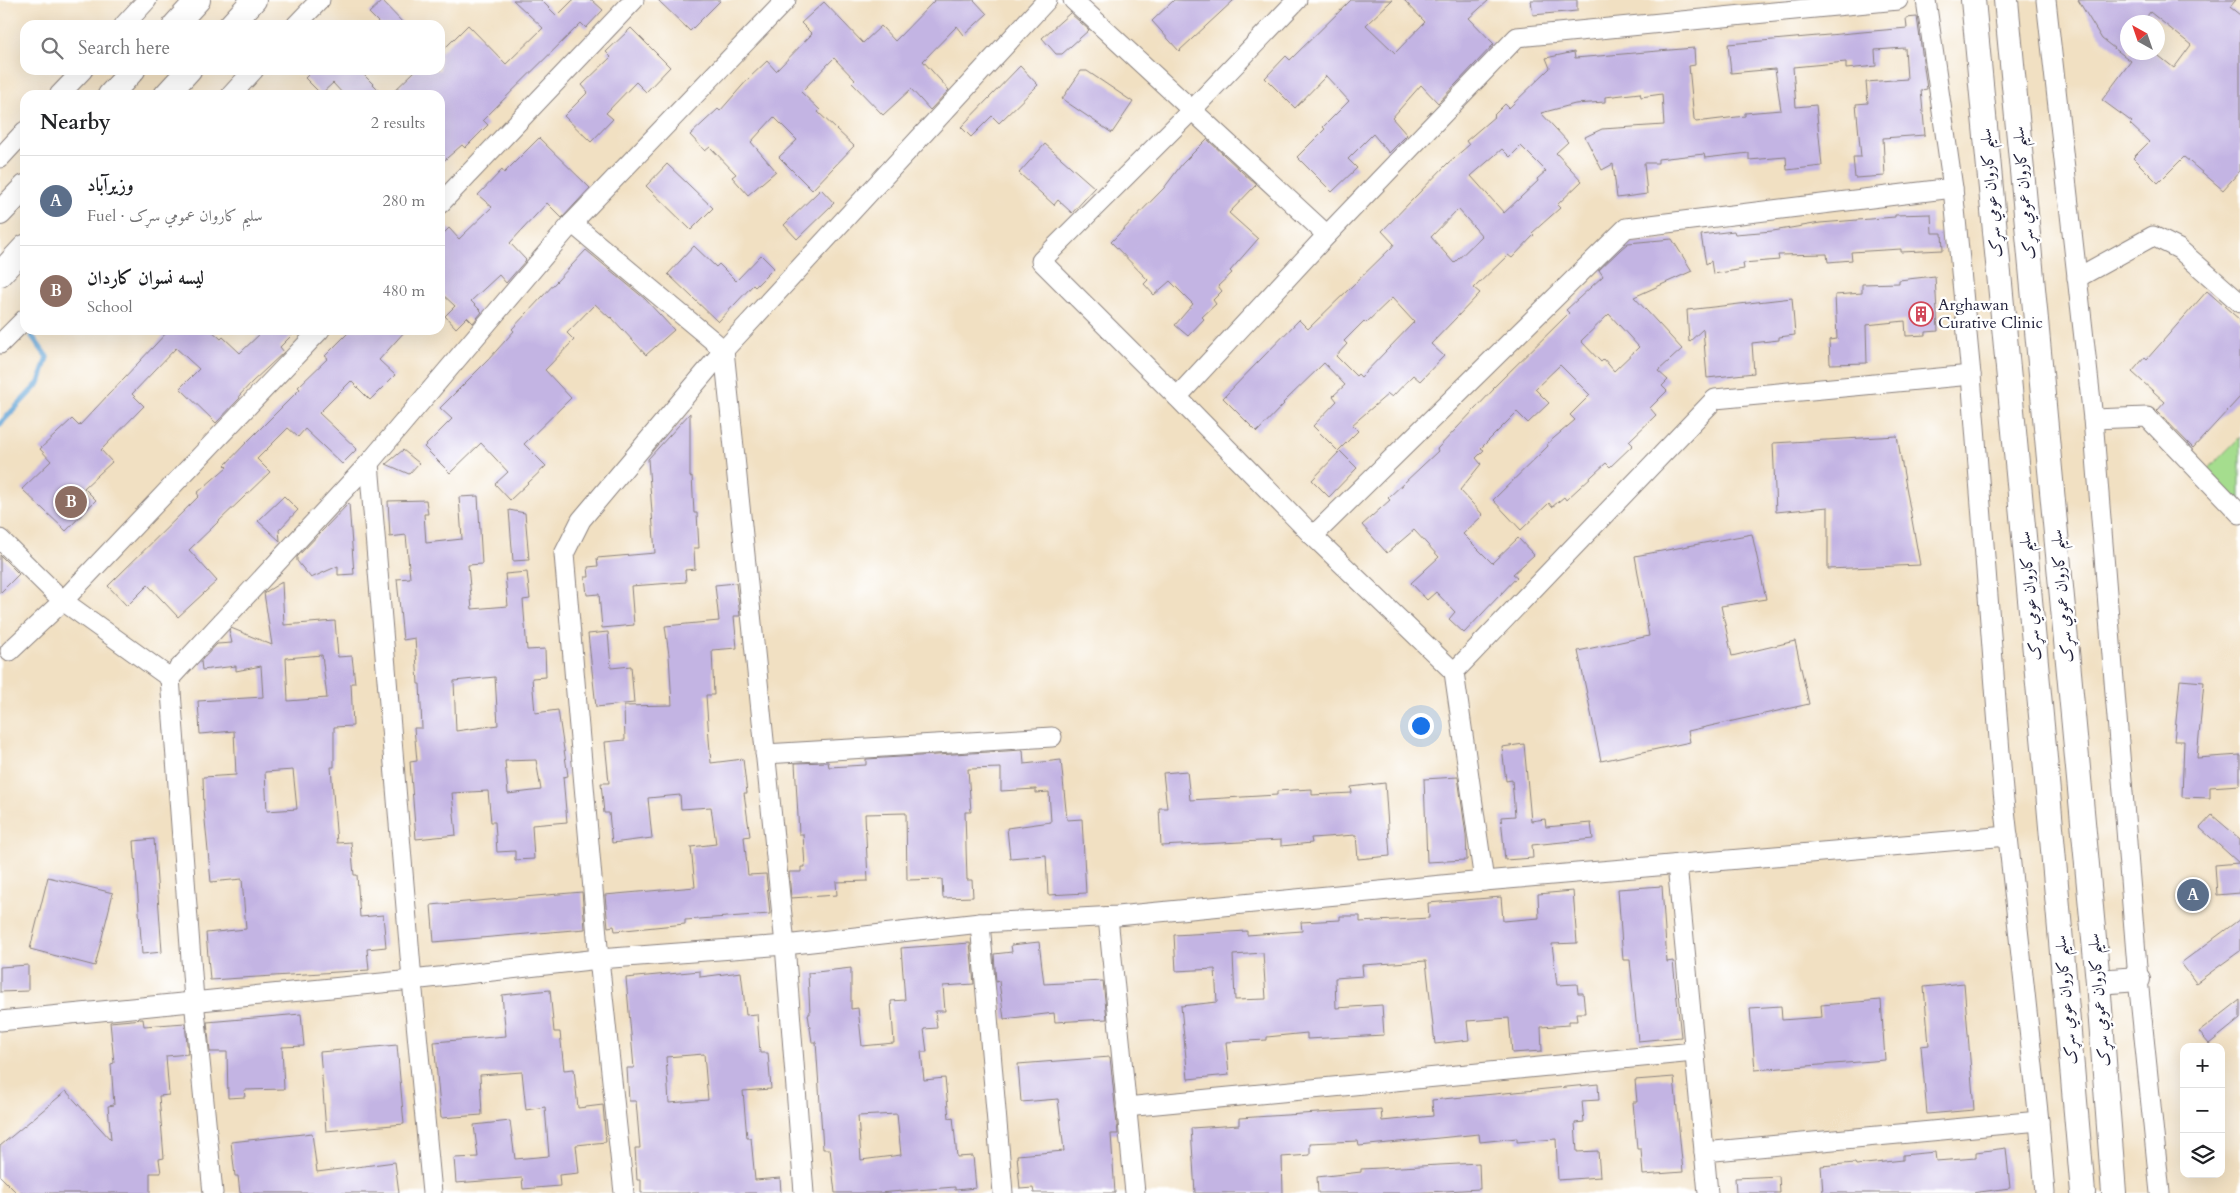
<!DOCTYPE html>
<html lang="en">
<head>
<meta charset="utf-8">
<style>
  :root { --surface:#fff; --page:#f6f6f6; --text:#202124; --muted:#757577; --line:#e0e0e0; --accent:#d1495b }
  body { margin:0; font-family:Cardo,Amiri,serif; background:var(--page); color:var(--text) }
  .controls { position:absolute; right:15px; bottom:15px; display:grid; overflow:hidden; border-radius:10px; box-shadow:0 5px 20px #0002 }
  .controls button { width:45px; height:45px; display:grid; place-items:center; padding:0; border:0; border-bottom:1px solid var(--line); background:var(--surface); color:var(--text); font:25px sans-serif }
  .compass { position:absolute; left:2120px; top:15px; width:45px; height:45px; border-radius:50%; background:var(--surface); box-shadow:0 5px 20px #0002; rotate:320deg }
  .you { position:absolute; left:1420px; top:725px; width:18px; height:18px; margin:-12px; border:4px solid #fff; border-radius:50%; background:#1a73e8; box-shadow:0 0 0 8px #1a73e833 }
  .badge { display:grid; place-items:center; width:32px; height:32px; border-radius:50%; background:var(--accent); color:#fff; font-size:16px; font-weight:700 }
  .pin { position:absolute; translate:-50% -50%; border:2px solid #fff; box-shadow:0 1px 5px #0006 }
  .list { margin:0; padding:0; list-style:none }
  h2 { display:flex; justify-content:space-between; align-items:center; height:65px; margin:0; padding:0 20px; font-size:21px }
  h2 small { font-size:16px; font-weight:400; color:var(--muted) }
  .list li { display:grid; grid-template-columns:32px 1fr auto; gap:15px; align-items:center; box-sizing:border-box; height:90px; padding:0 20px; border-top:1px solid var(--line) }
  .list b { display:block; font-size:19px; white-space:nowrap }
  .list p { margin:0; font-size:16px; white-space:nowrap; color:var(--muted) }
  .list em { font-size:16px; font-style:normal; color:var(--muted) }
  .icon { flex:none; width:28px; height:28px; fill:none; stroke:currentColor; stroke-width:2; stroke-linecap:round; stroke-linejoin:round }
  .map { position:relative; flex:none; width:2240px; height:1193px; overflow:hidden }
  .search { position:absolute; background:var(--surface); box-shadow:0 5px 20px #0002; left:20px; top:20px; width:425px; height:55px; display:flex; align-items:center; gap:12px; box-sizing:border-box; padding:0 18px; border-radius:15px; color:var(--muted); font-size:19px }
  .panel { position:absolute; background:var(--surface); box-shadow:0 5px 20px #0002; left:20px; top:90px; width:425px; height:245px; border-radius:15px }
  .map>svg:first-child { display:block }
  .green { fill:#a5dd8e; stroke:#648064 }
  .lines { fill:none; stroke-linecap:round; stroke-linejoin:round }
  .stream { stroke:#62a4d6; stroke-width:5.5 }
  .building { fill:#c3b4e3; fill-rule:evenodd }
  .minor-casing { stroke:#8a817e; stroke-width:21 }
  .major-casing { stroke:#8a817e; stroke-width:26 }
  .minor { stroke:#fff; stroke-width:19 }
  .major { stroke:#fff; stroke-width:24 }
  .labels { text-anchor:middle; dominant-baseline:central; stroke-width:4.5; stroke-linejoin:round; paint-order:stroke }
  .street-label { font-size:16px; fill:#22223b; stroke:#fff }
  .poi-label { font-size:16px; fill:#22223b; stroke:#fff; text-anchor:start }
</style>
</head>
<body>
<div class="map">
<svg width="2240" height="1193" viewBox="0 0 2240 1193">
  <rect width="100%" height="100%" fill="#fff"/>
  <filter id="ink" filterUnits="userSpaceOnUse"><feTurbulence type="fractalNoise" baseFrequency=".02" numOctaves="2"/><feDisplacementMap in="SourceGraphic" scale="10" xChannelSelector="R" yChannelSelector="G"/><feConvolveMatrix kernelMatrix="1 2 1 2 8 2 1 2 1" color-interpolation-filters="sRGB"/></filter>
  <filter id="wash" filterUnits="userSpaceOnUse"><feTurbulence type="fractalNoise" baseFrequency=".0096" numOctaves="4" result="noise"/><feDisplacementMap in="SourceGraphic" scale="20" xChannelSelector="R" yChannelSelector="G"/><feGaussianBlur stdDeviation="1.12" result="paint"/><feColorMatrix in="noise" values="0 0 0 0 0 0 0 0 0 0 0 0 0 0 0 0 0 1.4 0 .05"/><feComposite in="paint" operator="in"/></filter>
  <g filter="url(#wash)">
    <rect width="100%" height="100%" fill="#f1e0c2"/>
    <path class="green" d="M2240 437V508L2204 473Z"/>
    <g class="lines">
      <path class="stream" d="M0 424 39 383 47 357 32 336"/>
    </g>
    <g id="blocks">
      <g class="building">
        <path d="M513 0H541L557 16 573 0H592L603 10 586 28 581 23 483 120 488 125 465 148 462 145 440 164V95H390L416 70H440V53L468 25 506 64 543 28Z"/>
        <path d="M658 0H721L690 31Z"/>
        <path d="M935 0H974L987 14 964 35 957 26 923 61 949 90 930 110 911 89 883 115 852 83 855 80 834 58 801 92 820 110 818 112 854 146 812 190 779 157 797 140 774 117 751 142 776 171 748 195 732 177 736 174 710 147 705 151 690 135 718 109 720 111 749 78 767 61 776 71 812 34 801 23 824 2 863 43 881 26 895 41Z"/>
        <path d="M1174 0H1234L1179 51 1152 21Z"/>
        <path d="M1351 0H1392L1366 25 1395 53 1425 22 1404 0H1489L1469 18 1494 44 1438 103 1421 85 1392 118 1407 135 1389 153 1373 134 1348 159 1357 168 1332 192 1297 157 1325 129 1323 127 1349 101 1326 76 1295 108 1265 78 1286 56 1290 60Z"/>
        <path d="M1531 0H1577V11L1533 15Z"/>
        <path d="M2078 0H2236L2230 7 2240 15V171L2223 190 2184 157 2158 183 2133 158 2149 142 2130 124 2132 122 2102 100 2131 61 2102 39ZM2150 12 2191 45 2174 68 2154 52H2128V22H2143Z"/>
        <path d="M382 1 405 25H381L369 13Z"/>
        <path d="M1070 13 1089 30 1062 54H1056L1042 38Z"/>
        <path d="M1917 17 1927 89 1921 90 1925 135 1883 138 1885 176 1855 178 1853 157H1861L1856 104 1868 103 1866 82 1907 79 1905 48 1875 50 1876 66 1846 69V62L1793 67 1796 107 1816 105 1822 166 1787 170 1786 157 1749 160V153L1705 158 1704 154 1658 159V163H1644L1647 194 1617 198 1613 164 1602 170 1585 137 1602 129 1664 125 1662 94 1641 97 1640 93 1605 97V102L1575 104 1541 113 1568 142 1556 153 1582 181 1557 205 1560 208 1532 233 1534 235 1512 258 1508 255 1474 288 1480 293 1431 344 1444 356 1420 381 1413 375 1392 397 1388 394 1352 425 1358 431 1338 451 1313 426 1337 401 1333 396 1345 385 1324 363 1283 403 1284 404 1257 432 1223 398 1299 320 1308 329 1392 247 1394 244 1382 231 1448 163 1469 145 1466 141 1495 116 1494 115 1505 104 1509 108 1550 68 1546 58 1574 52 1575 58 1694 48 1695 65 1689 66 1694 119 1696 122 1745 116V113L1781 110 1775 69 1731 73 1728 44 1907 28 1906 18ZM1521 146 1546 171 1537 179 1538 181 1504 213 1471 176 1502 149 1510 157ZM1458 209 1482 236 1454 263 1431 237ZM1392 298 1414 322 1361 377 1358 374 1356 376 1336 356 1347 344 1344 341 1364 321 1366 323Z"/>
        <path d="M631 28 670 67 646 92 636 82 606 113 613 119 591 142 564 116 588 92 582 85 611 57 606 52Z"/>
        <path d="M1020 66 1038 85 999 123 992 116 971 137 961 127Z"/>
        <path d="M313 70H359L384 95H344L333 83 321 94 305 78Z"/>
        <path d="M1081 71H1087L1133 102 1112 133 1062 99Z"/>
        <path d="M539 138 590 188 562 218 547 203 510 243 526 260 506 283 499 275 471 301 482 312 473 323 467 317 456 328 445 316 455 306 440 292V237L449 228 459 239 492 207 478 195 502 170 504 173Z"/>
        <path d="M1207 139 1256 185 1229 213 1258 239 1230 271 1232 273 1218 286 1222 291 1213 300 1216 304 1202 317 1204 319 1188 336 1175 325 1193 304 1170 281 1154 295 1144 284 1148 280 1111 242 1164 188 1182 164Z"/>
        <path d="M1045 144 1095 188 1072 213 1058 200 1054 205 1019 173Z"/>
        <path d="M667 164 713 208 691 230 646 186Z"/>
        <path d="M821 189 834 203 797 239 784 225Z"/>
        <path d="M1931 214 1932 233H1942L1943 250 1901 252V249L1851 252 1852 260 1828 262 1827 254 1778 255 1779 260 1743 263 1744 269 1713 274 1711 261 1706 264 1701 235 1734 231 1735 234 1773 231 1820 223 1895 217V215Z"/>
        <path d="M1672 239 1692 271 1634 297 1682 349 1658 371 1668 380 1662 386 1667 391 1650 408 1656 415 1629 441 1633 445 1610 467 1606 463 1566 500 1564 497 1552 507 1549 503 1521 530 1493 500 1548 446 1547 444 1575 420 1570 415 1590 395 1560 365 1535 389 1549 403 1528 423 1517 412 1481 448 1484 450 1476 458 1481 464 1460 490 1483 515 1463 534 1492 563 1518 538 1534 555 1513 574 1517 577 1464 633 1449 619 1455 612 1436 592 1427 600 1411 583 1439 557 1414 530 1387 553 1362 525 1390 500 1388 498 1438 451 1437 449 1494 389 1493 388 1569 313 1566 310 1603 276 1599 270 1620 250 1628 243ZM1609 314 1639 347 1614 371 1604 359 1601 362 1581 341Z"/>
        <path d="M694 246 716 267 719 264 736 281 761 255 774 268 755 287 753 285 718 322 668 274Z"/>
        <path d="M586 250 645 299 674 330 646 355 611 317 610 318 595 304 567 333 574 340 545 370 571 398 524 444 546 466 510 500 495 484 508 472 481 443 450 473 424 447 452 419 440 408 488 360 514 331 512 329Z"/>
        <path d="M1935 276 1938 331 1926 332V335L1906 336 1905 321 1866 325 1867 363 1830 364 1829 340 1837 339 1835 295 1862 293V284L1899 283V280Z"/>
        <path d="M2207 291 2240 320V397L2193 448 2157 411 2165 402 2132 372 2145 357 2147 359Z"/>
        <path d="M1792 298 1795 335 1779 337V340L1752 343 1754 373 1707 378 1703 329 1689 342 1687 310Z"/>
        <path d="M169 330H211L221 339 223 337 240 353 264 330H297L280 347 284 352 252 382 239 396 240 398 216 423 180 388 199 369 176 348 132 394 144 406 101 450 112 462 84 488 96 500 66 531 22 489 51 461 40 449 72 419 79 426Z"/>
        <path d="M351 330H406L379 360 395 375 370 400 351 381 319 413 357 449 342 464 305 429 298 437 288 428 257 459 270 472 189 550 217 581 178 617 148 585 127 606 108 586 199 496 197 493 227 467 225 465 246 443 300 389 298 387 328 358 325 356Z"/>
        <path d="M690 413V477L692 476 694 513H697L699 548H694L695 569 685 570 686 582 631 586 634 625 602 628 599 594 587 595 585 577H589L588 567 598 566 597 558 655 553 648 459Z"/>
        <path d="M1897 436 1920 565 1828 569V507L1776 512 1773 443Z"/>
        <path d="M403 450 419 463 409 474 386 464Z"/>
        <path d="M1340 451 1357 468 1329 497 1312 480Z"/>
        <path d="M284 496 298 510 279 530 280 541 258 521Z"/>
        <path d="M478 496 482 564 468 565 472 609 508 606 505 574 527 572 530 599 523 600 527 650 545 649 546 677 532 678 535 713 558 710 568 776 563 777 567 822 532 825 534 859 515 860V851L497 852 495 822H491L488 791 452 793 456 835 416 839 410 762 417 761 414 728H422L420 684H418L415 638 403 640 397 579 410 578 406 535 390 537 388 501 426 500 428 514H424L426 543 462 539 459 497ZM495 677 498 725 456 731 454 681ZM536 760 541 790 508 794 505 761Z"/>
        <path d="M349 503 354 574 338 575V566L311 578 297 561V557Z"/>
        <path d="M509 510 525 513 529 560 513 561Z"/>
        <path d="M1752 534 1766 599 1721 606 1732 656 1795 641 1809 704 1688 731 1690 742 1601 761 1578 651 1649 636 1635 556Z"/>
        <path d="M0 555 19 574 0 593Z"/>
        <path d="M282 582 284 625 335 621 338 657 352 656 355 683H351L353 726 334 727V767H331L337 843 351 842 354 875H357L360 917 383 915 386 947 367 949 369 970 210 980 206 933 246 929 242 879 211 882 204 810 203 777 236 775 234 731 200 734 198 701 263 697 261 666 236 671V666L202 670 201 661 217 644 232 643 229 630 231 628 272 645 264 593ZM322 655 327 698 288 701 286 658ZM293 770 297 809 267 811 265 772Z"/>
        <path d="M736 583 740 616H734L737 648 712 650 714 695H706L709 739 711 763 743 759 747 793H744L750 836 744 837 748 875 766 874 770 914 685 920V924L615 931 614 926 608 927 605 895 695 887 691 847 716 844 711 807 681 809 680 795 648 798 652 838 612 843 609 813H604L601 783H609L605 742 625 740 624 706 672 705 669 655 665 626 719 621 715 585Z"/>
        <path d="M608 632 611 668 631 666 634 703 596 707 588 634Z"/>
        <path d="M2180 680 2204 682 2197 758 2240 755V785L2210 787V798L2182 797 2184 741H2174Z"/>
        <path d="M1524 744 1531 821 1545 819 1546 827 1591 823 1593 839 1532 845 1533 858 1505 860 1501 817 1515 816 1512 780 1506 781 1502 747Z"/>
        <path d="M1023 750 1024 764 1061 760 1067 820 1082 819 1086 893 1048 895 1046 855 1010 858 1007 828 1051 822 1049 792 1036 793V789L1001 791V768L968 769 971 812H965L967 880H972L973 897 943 898 942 879 907 880 906 813 865 814 868 881 836 882 837 895 791 898 789 872H801V867H805L803 834H799L795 763 828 762 829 767 866 765V759Z"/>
        <path d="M1187 771 1190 800 1277 795V791L1312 789V795L1352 793 1351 787 1385 783 1390 856 1358 859 1356 835 1311 838 1312 843 1281 846V840L1161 846 1159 808H1167L1163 773Z"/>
        <path d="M1458 777 1466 835 1467 860 1427 862 1424 779Z"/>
        <path d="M2212 815 2240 839V893L2217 895 2215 865 2239 863 2200 828Z"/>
        <path d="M154 839 162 952 142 954 134 841Z"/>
        <path d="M48 877 113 893 95 966 30 949Z"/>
        <path d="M1662 886 1667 962 1673 961 1681 1037 1638 1041 1630 960H1623L1618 889Z"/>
        <path d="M1573 891 1577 943 1552 944 1557 985 1577 984 1578 993H1583L1585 1013H1576L1577 1021H1569V1025L1541 1027 1542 1051 1512 1053 1509 1018 1467 1021 1469 1040 1435 1044 1426 961 1362 965 1363 976 1335 978 1336 1008 1382 1005 1384 1035 1307 1039V1033L1267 1037V1040L1226 1042 1229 1075 1188 1079 1181 1006 1217 1002 1215 969 1176 971 1174 935 1247 931V935L1302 931 1301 922 1340 920V916H1360V922L1429 918 1428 903 1501 897 1503 921 1539 918 1538 894ZM1263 953 1266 999 1235 1000 1233 955Z"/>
        <path d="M582 892 585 929 434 942 431 905Z"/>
        <path d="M2240 919V951L2196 983 2181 963Z"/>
        <path d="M1039 942 1044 984 1103 981 1107 1019 1055 1022 1054 1013 1004 1019 1000 989 999 981 996 982 994 954 1012 952 1011 945Z"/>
        <path d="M970 943 974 984 943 986 945 1011H935L937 1028 924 1029 927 1052H921L924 1080 945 1078 949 1118 953 1117 957 1157 973 1156 976 1188 955 1190V1187L878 1193H835L830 1149H823L816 1042H812L808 1014H810L808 973 851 968V1009L858 1008 862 1046 894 1043 891 1001 905 1000 901 948ZM897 1114 901 1155 861 1160 858 1116Z"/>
        <path d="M28 965V991L0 992V967Z"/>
        <path d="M700 971V977L741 972 746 1015 757 1014 760 1053H768L771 1089 743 1091 747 1138H751L755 1180 780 1178 781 1193H641V1180H637L635 1148H640L636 1101H629L627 1068H634L626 978ZM704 1054 708 1100 669 1103 666 1057Z"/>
        <path d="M1964 983 1974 1110 1927 1114 1921 1046 1929 1045 1924 987Z"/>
        <path d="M550 990 554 1032H560L564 1070 574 1069 578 1108 603 1105 606 1142 576 1145 579 1173 559 1175 560 1186 523 1189 522 1178 456 1183 454 1158 478 1157 474 1125 510 1121 515 1159 549 1156 545 1107 526 1110 522 1072 480 1075 482 1115 441 1118 434 1042 506 1036 502 995Z"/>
        <path d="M1881 1000 1885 1060 1755 1070 1750 1008 1781 1006 1782 1020 1822 1017 1821 1005Z"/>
        <path d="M2240 1000V1019L2209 1044 2199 1032Z"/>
        <path d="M301 1014 304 1046 282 1047 284 1089 244 1090 245 1097 228 1098 227 1052H210L207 1022Z"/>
        <path d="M143 1019 144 1026 185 1023 188 1054 166 1056 169 1095 159 1096 164 1158 159 1159 161 1173H150V1193H17L0 1176V1146L66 1091 111 1140 108 1106 114 1105 111 1064 114 1063 110 1022Z"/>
        <path d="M397 1045 404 1124 326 1131 320 1052Z"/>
        <path d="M1110 1057 1118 1134H1111L1115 1193H1034L1033 1188 1020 1189 1017 1155 1064 1151 1058 1099 1021 1102 1018 1064Z"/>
        <path d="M1674 1077 1683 1172 1643 1175 1641 1149H1637L1633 1102H1637L1635 1080Z"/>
        <path d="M1598 1084 1599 1100 1582 1101 1584 1122 1575 1123 1577 1152 1598 1151 1600 1177 1558 1180 1556 1139 1517 1142V1138L1480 1142 1479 1134 1359 1146 1358 1141 1310 1143V1155L1282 1157 1283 1193H1195L1191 1128 1239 1125V1118L1381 1109 1382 1121 1433 1116 1432 1100Z"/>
        <path d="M312 1133 317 1172 395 1162 399 1193H240L238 1176H235L231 1142Z"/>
        <path d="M2006 1148 2010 1188 1972 1193H1823L1821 1166 1855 1163 1856 1165 1903 1160V1155L1935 1152 1936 1161 1976 1158V1152Z"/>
        <path d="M1479 1163 1480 1189 1411 1193H1318L1317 1177 1361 1172V1169Z"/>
        <path d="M1779 1176 1780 1193H1736L1735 1178Z"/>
      </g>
    </g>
  </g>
  <g filter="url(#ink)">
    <use href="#blocks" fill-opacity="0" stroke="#8a817e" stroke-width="1"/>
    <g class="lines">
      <g class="minor-casing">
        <g id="minor">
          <path d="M1073 0 1327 235"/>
          <path d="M1297 0 1191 111 1041 261 1177 397 1313 536 1454 672"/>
          <path d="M1926 0 1953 188 1971 375 2003 791 2039 1121 2045 1193"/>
          <path d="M2046 0 2093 419 2138 979 2160 1193"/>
          <path d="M124 25 147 0"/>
          <path d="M296 25 320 0"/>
          <path d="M59 95 83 70"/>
          <path d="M231 95 254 70"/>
          <path d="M0 158 25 131"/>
          <path d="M440 204 634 0"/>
          <path d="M572 223 724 350 785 945 804 1193"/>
          <path d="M2077 278 2153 236 2179 249 2240 303"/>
          <path d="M0 344 25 319"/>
          <path d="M1177 397 1327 235 1517 37 1898 0"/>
          <path d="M2093 419 2147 417 2240 514"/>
          <path d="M369 463 412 980 432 1193"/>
          <path d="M1313 536 1626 228 1953 188"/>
          <path d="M0 539 63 601 10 651"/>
          <path d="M170 678 63 601 320 330"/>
          <path d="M765 754 1052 737"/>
          <path d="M1677 864 1708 1193"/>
          <path d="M1484 881 1454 672 1715 399 1971 375"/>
          <path d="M1108 917 1135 1193"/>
          <path d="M980 923 1003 1193"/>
          <path d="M0 1021 412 980 599 959 785 945 980 923 1117 916 1484 881 2008 836"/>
          <path d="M1126 1107 1694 1052"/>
          <path d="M1704 1152 2039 1121"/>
          <path d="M213 1193 194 1000 170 678 369 463 572 223 786 0"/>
          <path d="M624 1193 599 959 564 554 581 520 724 350 1047 0"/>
        </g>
      </g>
      <g class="major-casing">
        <g id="major">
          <path d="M1973 0 2044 747 2083 1193"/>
          <path d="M2006 0 2098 982 2114 1193"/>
          <path d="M175 25 198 0"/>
          <path d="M231 25 254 0"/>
          <path d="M110 95 133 70"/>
          <path d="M166 95 189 70"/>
          <path d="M0 213 25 187"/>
          <path d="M0 274 25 247"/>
          <path d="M2098 982 2138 979"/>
        </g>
      </g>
      <use href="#minor" class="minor"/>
      <use href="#major" class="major"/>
    </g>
  </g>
  <defs>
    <g id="building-ring" transform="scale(1.25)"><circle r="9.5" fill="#fff" stroke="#d1495b" stroke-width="1.5"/><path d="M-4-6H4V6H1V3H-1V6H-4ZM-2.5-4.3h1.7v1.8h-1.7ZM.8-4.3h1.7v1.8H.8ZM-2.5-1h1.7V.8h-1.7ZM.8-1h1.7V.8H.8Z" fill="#d1495b"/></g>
  </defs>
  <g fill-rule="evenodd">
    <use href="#building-ring" x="1921" y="314"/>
  </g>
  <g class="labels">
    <g class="street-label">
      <text transform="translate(1991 193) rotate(-95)">سلیم کاروان عومي سړک</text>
      <text transform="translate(2024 193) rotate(-95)">سلیم کاروان عمومي سړک</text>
      <text transform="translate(2030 596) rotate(-95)">سلیم کاروان عومي سړک</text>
      <text transform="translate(2062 596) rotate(-95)">سلیم کاروان عمومي سړک</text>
      <text transform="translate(2066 1000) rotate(-95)">سلیم کاروان عومي سړک</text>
      <text transform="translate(2099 1000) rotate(-95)">سلیم کاروان عمومي سړک</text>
    </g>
    <g class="poi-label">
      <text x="1938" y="305">Arghawan<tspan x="1938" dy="18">Curative Clinic</tspan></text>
    </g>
  </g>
</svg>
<div class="controls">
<button>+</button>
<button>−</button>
<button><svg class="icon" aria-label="layers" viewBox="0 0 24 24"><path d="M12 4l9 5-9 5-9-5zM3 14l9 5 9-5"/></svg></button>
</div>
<svg class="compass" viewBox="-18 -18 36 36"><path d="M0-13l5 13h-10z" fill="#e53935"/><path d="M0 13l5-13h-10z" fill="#757577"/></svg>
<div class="you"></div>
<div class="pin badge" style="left:2193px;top:895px;background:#5c6f8a">A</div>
<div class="pin badge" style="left:71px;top:502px;background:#8d6e63">B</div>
<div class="search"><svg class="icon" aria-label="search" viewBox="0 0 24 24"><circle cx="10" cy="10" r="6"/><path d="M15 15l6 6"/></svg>Search here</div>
<section class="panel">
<h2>Nearby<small>2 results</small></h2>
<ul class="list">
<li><span class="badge" style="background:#5c6f8a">A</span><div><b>وزیرآباد</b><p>Fuel · سلیم کاروان عمومي سړک</p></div><em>280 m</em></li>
<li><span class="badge" style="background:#8d6e63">B</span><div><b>لیسه نسوان کاردان</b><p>School</p></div><em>480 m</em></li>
</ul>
</section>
</div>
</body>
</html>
